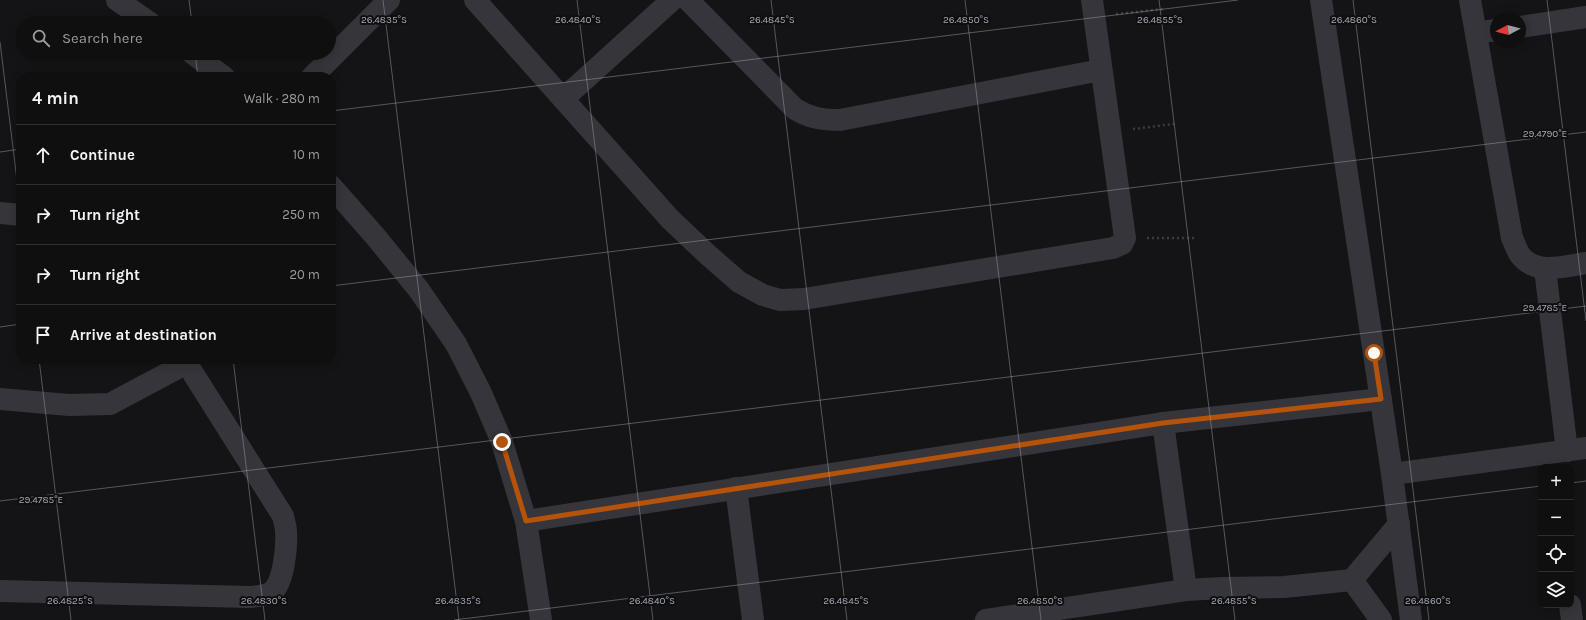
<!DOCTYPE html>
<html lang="en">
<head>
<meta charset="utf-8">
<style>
  :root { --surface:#0f0f10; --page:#1d1d1e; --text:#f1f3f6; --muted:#9b9c9f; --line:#2f2f30 }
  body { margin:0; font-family:Karla,sans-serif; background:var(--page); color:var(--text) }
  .controls { position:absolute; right:12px; bottom:12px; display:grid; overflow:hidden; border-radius:8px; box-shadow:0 2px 10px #0003 }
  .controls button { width:36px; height:36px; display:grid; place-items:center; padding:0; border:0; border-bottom:1px solid var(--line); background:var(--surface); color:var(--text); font:20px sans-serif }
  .compass { position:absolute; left:1490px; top:12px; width:36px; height:36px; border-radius:50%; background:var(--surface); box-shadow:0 2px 10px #0003; rotate:263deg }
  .stop { position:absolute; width:12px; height:12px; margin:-9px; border:3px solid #b45309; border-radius:50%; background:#fff }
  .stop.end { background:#b45309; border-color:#fff; box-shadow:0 1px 4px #0008 }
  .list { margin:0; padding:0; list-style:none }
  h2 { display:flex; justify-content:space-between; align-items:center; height:52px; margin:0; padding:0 16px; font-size:17px }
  h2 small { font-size:13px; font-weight:400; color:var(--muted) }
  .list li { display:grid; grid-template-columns:26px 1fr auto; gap:12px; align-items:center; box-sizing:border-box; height:60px; padding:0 16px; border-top:1px solid var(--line) }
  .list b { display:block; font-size:15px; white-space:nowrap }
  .list em { font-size:13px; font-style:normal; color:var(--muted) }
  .icon { flex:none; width:22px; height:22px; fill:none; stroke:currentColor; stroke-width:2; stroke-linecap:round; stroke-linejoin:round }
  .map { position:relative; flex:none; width:1586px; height:620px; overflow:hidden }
  .search { position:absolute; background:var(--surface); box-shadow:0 2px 10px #0003; left:16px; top:16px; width:320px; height:44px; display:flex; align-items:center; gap:10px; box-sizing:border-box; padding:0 14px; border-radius:22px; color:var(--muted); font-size:15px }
  .panel { position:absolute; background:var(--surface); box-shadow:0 2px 10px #0003; left:16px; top:72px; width:320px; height:292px; border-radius:16px }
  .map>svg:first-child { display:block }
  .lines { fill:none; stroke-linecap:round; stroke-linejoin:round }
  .path { stroke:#3b3c42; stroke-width:2.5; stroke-dasharray:2 3; stroke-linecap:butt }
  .minor { stroke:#35353b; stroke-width:22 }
  .route { stroke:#b45309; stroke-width:5 }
  .ticks { fill:none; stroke:#a5aab6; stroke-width:1; stroke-opacity:0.45 }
  .ticks-label { font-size:10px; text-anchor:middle; fill:#a5aab6; stroke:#0f0f11; stroke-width:4; stroke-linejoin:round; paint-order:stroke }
</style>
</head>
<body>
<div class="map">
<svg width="1586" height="620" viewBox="0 0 1586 620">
  <rect width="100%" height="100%" fill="#141416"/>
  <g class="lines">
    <g class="path">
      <path d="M1116 14 1163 9"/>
      <path d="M1133 129 1174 124"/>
      <path d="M1147 238H1197"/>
    </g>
    <g class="minor">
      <path d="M117 0 150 23"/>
      <path d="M475 0 670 219 707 254 739 282 763 295 780 300 804 299 1113 248 1122 244 1125 238 1092 0"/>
      <path d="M688 0 795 109C810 118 822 120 840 120L1101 70"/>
      <path d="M1321 0 1392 474 1411 620"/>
      <path d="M1470 0 1512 238C1515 244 1517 251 1520 255 1536 276 1565 266 1586 263"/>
      <path d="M1520 27 1586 17"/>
      <path d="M1476 33 1496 30"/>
      <path d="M192 53 224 77"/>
      <path d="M312 77 389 0"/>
      <path d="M563 99 672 0"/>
      <path d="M331 186 375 236 419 290 456 344 481 393 502 442 526 521 541 620"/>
      <path d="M0 213 21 215"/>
      <path d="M1545 269 1567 451"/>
      <path d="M0 399 69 405 110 404 187 363"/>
      <path d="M1163 423 1186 590"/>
      <path d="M1392 474 1586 448"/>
      <path d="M736 488 753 620"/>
      <path d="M526 521 1163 423 1381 399"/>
      <path d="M1352 580 1399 524"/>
      <path d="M0 591 250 597C258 596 268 596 274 590 284 579 287 546 286 532 286 527 284 521 283 516L184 359"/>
      <path d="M1570 605 1572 620"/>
      <path d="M986 620 1186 590 1222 588 1284 587 1352 580 1381 620"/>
    </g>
  </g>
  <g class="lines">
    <path class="route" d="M502 442 526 521 1163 423 1381 399 1374 353"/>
  </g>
  <path class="ticks" d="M189 0 192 23M383 0 459 620M577 0 653 620M771 0 847 620M965 0 1041 620M1159 0 1235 620M1353 0 1429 620M1547 0 1586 321M0 42 21 213M195 53 198 77M331 111 1238 0M0 152 21 149M331 286 1586 132M0 327 21 324M39 359 71 620M233 359 265 620M1571 483 1586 481M0 501 1586 306M454 620 1541 486"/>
  <g class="ticks-label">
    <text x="384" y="23">26.4835°S</text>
    <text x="578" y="23">26.4840°S</text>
    <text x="772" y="23">26.4845°S</text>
    <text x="966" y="23">26.4850°S</text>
    <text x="1160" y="23">26.4855°S</text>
    <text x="1354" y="23">26.4860°S</text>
    <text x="1545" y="137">29.4790°E</text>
    <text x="1545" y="311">29.4785°E</text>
    <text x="41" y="503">29.4785°E</text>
    <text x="70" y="604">26.4825°S</text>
    <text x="264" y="604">26.4830°S</text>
    <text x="458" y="604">26.4835°S</text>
    <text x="652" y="604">26.4840°S</text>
    <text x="846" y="604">26.4845°S</text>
    <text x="1040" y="604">26.4850°S</text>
    <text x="1234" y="604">26.4855°S</text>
    <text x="1428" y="604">26.4860°S</text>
  </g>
</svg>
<div class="controls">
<button>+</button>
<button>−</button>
<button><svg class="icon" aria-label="locate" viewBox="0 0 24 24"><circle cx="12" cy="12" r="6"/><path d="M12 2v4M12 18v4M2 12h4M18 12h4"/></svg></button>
<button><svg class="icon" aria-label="layers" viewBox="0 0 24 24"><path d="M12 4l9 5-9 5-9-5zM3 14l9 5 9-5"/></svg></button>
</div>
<svg class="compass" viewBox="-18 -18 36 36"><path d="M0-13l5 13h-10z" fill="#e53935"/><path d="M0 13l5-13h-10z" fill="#9b9c9f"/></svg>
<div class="stop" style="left:1374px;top:353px"></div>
<div class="stop end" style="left:502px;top:442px"></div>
<div class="search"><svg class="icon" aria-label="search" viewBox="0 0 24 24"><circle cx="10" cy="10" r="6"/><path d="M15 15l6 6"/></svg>Search here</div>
<section class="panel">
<h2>4 min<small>Walk · 280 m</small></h2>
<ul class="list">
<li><svg class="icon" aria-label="ahead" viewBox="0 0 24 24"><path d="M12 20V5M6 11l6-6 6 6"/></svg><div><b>Continue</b></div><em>10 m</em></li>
<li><svg class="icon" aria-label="right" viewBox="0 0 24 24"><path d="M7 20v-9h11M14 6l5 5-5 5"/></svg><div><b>Turn right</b></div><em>250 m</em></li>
<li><svg class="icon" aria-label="right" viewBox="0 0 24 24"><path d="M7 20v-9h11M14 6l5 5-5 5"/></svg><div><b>Turn right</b></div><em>20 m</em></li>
<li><svg class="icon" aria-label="arrive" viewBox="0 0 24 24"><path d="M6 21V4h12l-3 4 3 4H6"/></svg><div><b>Arrive at destination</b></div></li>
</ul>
</section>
</div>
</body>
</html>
